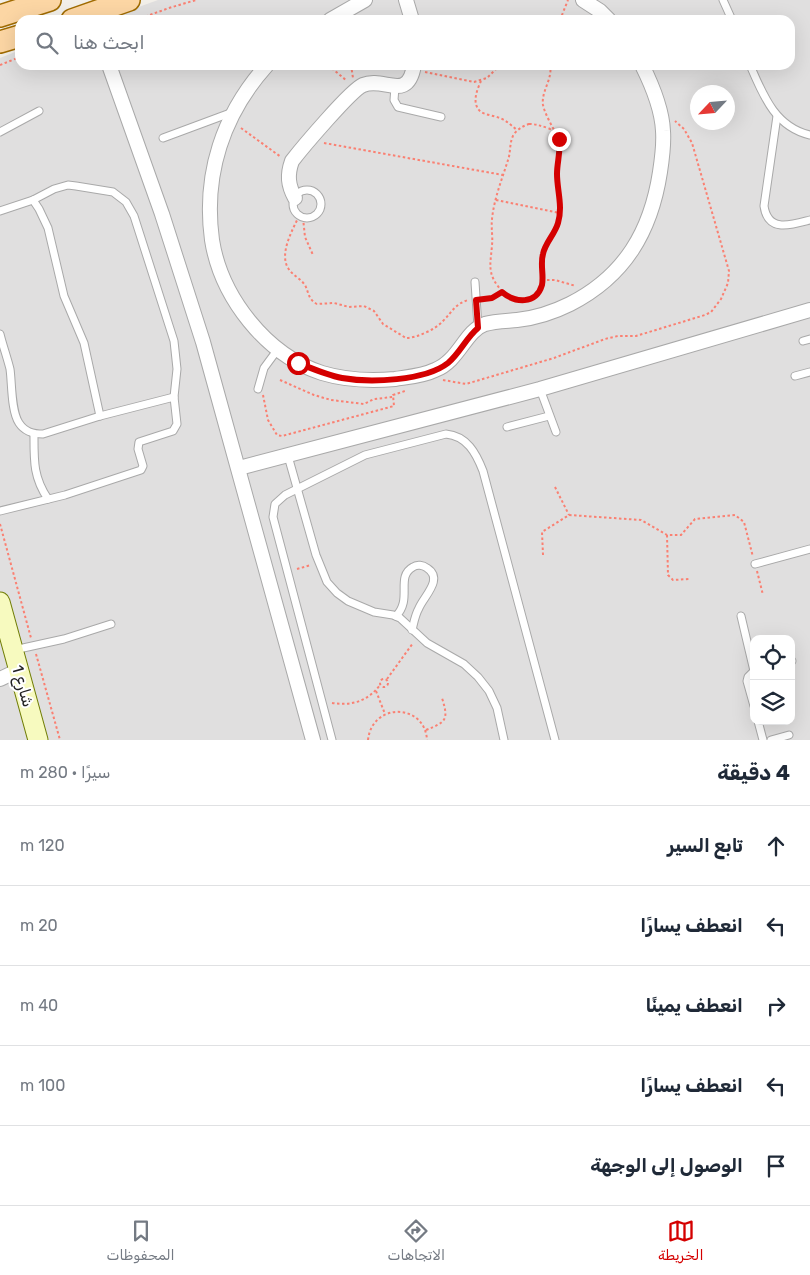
<!DOCTYPE html>
<html lang="ar">
<head>
<meta charset="utf-8">
<style>
  :root { --surface:#fff; --page:#f6f6f7; --text:#1f2937; --muted:#747a83; --line:#e0e1e3; --accent:#d40000 }
  body { margin:0; font-family:Rubik,"Noto Naskh Arabic",sans-serif; background:var(--page); color:var(--text); direction:rtl }
  .controls { position:absolute; right:15px; bottom:15px; display:grid; overflow:hidden; border-radius:10px; box-shadow:0 5px 20px #0002 }
  .controls button { width:45px; height:45px; display:grid; place-items:center; padding:0; border:0; border-bottom:1px solid var(--line); background:var(--surface); color:var(--text); font:25px sans-serif }
  .compass { position:absolute; left:690px; top:85px; width:45px; height:45px; border-radius:50%; background:var(--surface); box-shadow:0 5px 20px #0002; rotate:244deg }
  .stop { position:absolute; width:15px; height:15px; margin:-11px; border:4px solid #d40000; border-radius:50%; background:#fff }
  .stop.end { background:#d40000; border-color:#fff; box-shadow:0 1px 5px #0008 }
  .list { margin:0; padding:0; list-style:none }
  h2 { display:flex; justify-content:space-between; align-items:center; height:65px; margin:0; padding:0 20px; font-size:21px }
  h2 small { font-size:16px; font-weight:400; color:var(--muted) }
  .list li { display:grid; grid-template-columns:32px 1fr auto; gap:15px; align-items:center; box-sizing:border-box; height:80px; padding:0 20px; border-top:1px solid var(--line) }
  .list b { display:block; font-size:19px; white-space:nowrap }
  .list em { font-size:16px; font-style:normal; color:var(--muted) }
  .icon { flex:none; width:28px; height:28px; fill:none; stroke:currentColor; stroke-width:2; stroke-linecap:round; stroke-linejoin:round }
  .map { position:relative; flex:none; width:810px; height:740px; overflow:hidden; direction:ltr }
  .search { position:absolute; background:var(--surface); box-shadow:0 5px 20px #0002; left:15px; right:15px; top:15px; height:55px; display:flex; align-items:center; gap:12px; box-sizing:border-box; padding:0 18px; border-radius:15px; color:var(--muted); font-size:19px }
  .sheet { height:465px; background:var(--surface) }
  nav { display:flex; justify-content:space-around; align-items:center; box-sizing:border-box; height:70px; border-top:1px solid var(--line); background:var(--surface); font-size:14px; color:var(--muted) }
  nav a { display:grid; justify-items:center; gap:2px }
  nav .on { color:var(--accent) }
  .map>svg:first-child { display:block }
  .residential { fill:#e0dfdf; fill-rule:evenodd }
  .lines { fill:none; stroke-linecap:round; stroke-linejoin:round }
  .lane-casing { stroke:#a9a9a9; stroke-width:9 }
  .street-casing { stroke:#a9a9a9; stroke-width:16 }
  .secondary-casing { stroke:#707d05; stroke-width:21 }
  .primary-casing { stroke:#a06b00; stroke-width:24 }
  .path { stroke:#fa8072; stroke-width:2; stroke-dasharray:2.5 2.5; stroke-linecap:butt }
  .lane { stroke:#fff; stroke-width:7 }
  .street { stroke:#fff; stroke-width:14 }
  .secondary { stroke:#f7fabf; stroke-width:19 }
  .primary { stroke:#fcd6a4; stroke-width:21 }
  .route { stroke:#d40000; stroke-width:6 }
  .labels { text-anchor:middle; dominant-baseline:central; stroke-width:4; stroke-linejoin:round; paint-order:stroke }
  .street-label { font-size:16px; fill:#222; stroke:#fff }
</style>
</head>
<body>
<div class="map">
<svg width="810" height="740" viewBox="0 0 810 740">
  <rect width="100%" height="100%" fill="#f2efe9"/>
  <path class="residential" d="M158 0H810V740H0V58L20 50V65H790V20H103ZM698 92H728V122H698ZM754 639H791V721H754Z"/>
  <g class="lines">
    <g class="lane-casing">
      <g id="lane">
        <path d="M723 0 732 20"/>
        <path d="M750 65C763 95 775 127 810 135"/>
        <path d="M395 87 394 100 398 107 441 117"/>
        <path d="M777 116 764 206C768 233 791 225 810 220"/>
        <path d="M0 132 39 111"/>
        <path d="M163 138 233 112"/>
        <circle cx="307" cy="204" r="14"/>
        <path d="M33 200 39 209 48 228 64 296 84 343 100 416"/>
        <path d="M0 211 33 200 54 189 68 185 76 186 113 192 126 202 134 216 174 341 177 369 174 397 177 424 173 431 139 442 138 449 143 466 141 470 65 495 0 511"/>
        <path d="M475 282 478 327"/>
        <path d="M0 334C3 346 7 357 10 369 12 383 11 411 19 423 25 432 33 434 43 434L100 416 174 397"/>
        <path d="M803 341 810 339"/>
        <path d="M795 376 810 372"/>
        <path d="M258 389 264 368 278 349"/>
        <path d="M540 389 556 432"/>
        <path d="M507 427 549 416"/>
        <path d="M34 434C34 460 33 477 48 499"/>
        <path d="M288 456 316 555 327 582 337 593 348 601 374 612 393 615 400 618 427 643 464 664 478 677 489 691 497 708 504 740"/>
        <path d="M755 564 810 549"/>
        <path d="M396 616C413 599 395 577 413 567 417 564 423 565 427 568 444 579 424 596 419 608 415 615 414 622 412 630"/>
        <path d="M741 616 754 671 748 677 747 681 754 706"/>
        <path d="M14 650 64 639 111 624"/>
        <path d="M791 661H792"/>
        <path d="M758 721 763 740"/>
        <path d="M332 740 273 517 275 504 285 495 365 455 446 434C467 436 476 453 483 471L555 740"/>
        <path d="M771 740 789 735"/>
      </g>
    </g>
    <g class="street-casing">
      <g id="street">
        <path d="M406 0 412 20"/>
        <path d="M583 0 600 11 609 20"/>
        <path d="M330 20 365 0"/>
        <path d="M109 65 162 214 203 342 313 740"/>
        <path d="M267 65C223 114 203 174 212 240 221 297 266 355 322 373 345 380 371 381 395 379 408 377 423 376 435 370 459 361 465 331 485 324 495 321 507 321 517 320 536 318 554 312 570 304 625 276 651 231 660 172 662 159 664 144 663 131 662 108 652 85 642 65"/>
        <path d="M295 198C288 185 287 175 292 161 302 148 351 90 363 85 384 76 408 103 414 65"/>
        <path d="M239 468 540 389 810 310"/>
        <path d="M0 679 19 670"/>
      </g>
    </g>
    <g class="secondary-casing">
      <path id="secondary" d="M0 602 38 740"/>
    </g>
    <g class="primary-casing">
      <g id="primary">
        <path d="M0 16 50 0"/>
        <path d="M72 20 129 0"/>
        <path d="M0 42 20 36"/>
      </g>
    </g>
    <g class="path">
      <path d="M136 20 169 8 196 0"/>
      <path d="M560 20 568 0"/>
      <path d="M0 65 20 57"/>
      <path d="M328 65 347 81"/>
      <path d="M351 65 353 78"/>
      <path d="M550 65C553 79 541 91 543 105 545 114 551 124 555 132"/>
      <path d="M425 72 474 82 487 78 500 65"/>
      <path d="M481 81C477 90 471 104 481 112 486 115 495 116 500 118 507 121 512 126 517 130"/>
      <path d="M529 124C536 124 541 126 548 128 568 137 556 159 557 176 557 191 562 205 559 221 556 232 547 241 543 252 540 263 545 275 542 286 537 298 522 304 510 298 505 296 501 290 497 285 487 271 491 261 492 245 493 237 491 228 492 219 494 199 502 179 508 160 511 152 509 142 514 134 518 129 523 126 529 124Z"/>
      <path d="M241 128 281 157"/>
      <path d="M324 143 503 175"/>
      <path d="M496 200 560 213"/>
      <path d="M299 216C293 229 279 253 288 268 292 275 300 278 305 285 309 293 308 299 317 304L334 303 349 307 364 306 374 311 383 324 406 338C417 338 436 329 443 321 452 312 455 304 468 300"/>
      <path d="M303 218 305 237 313 255"/>
      <path d="M542 280H555L576 286"/>
      <path d="M485 300 497 296 502 292"/>
      <path d="M280 380 314 395 331 400 364 404 374 399 393 397"/>
      <path d="M443 380 466 384 554 358 605 339 618 336H636L705 315 711 312 721 299 728 283 729 271 692 143 684 129 675 121"/>
      <path d="M263 395 268 420 277 435 282 436 394 406 393 395 405 391"/>
      <path d="M555 487 569 515"/>
      <path d="M0 524 31 638"/>
      <path d="M667 535 668 575 673 580 689 579"/>
      <path d="M543 555 542 532 569 515 641 520 667 535H681L695 519 735 515 744 522 753 557"/>
      <path d="M297 569 311 565"/>
      <path d="M757 571 763 595"/>
      <path d="M36 654 60 740"/>
      <circle cx="384" cy="683" r="4"/>
      <path d="M387 679 413 643"/>
      <path d="M376 691 385 714"/>
      <path d="M332 703C352 706 368 701 380 685"/>
      <path d="M426 730C446 722 449 720 442 698"/>
      <path d="M368 740C372 702 425 703 427 740"/>
    </g>
    <use href="#lane" class="lane"/>
    <use href="#street" class="street"/>
    <use href="#secondary" class="secondary"/>
    <use href="#primary" class="primary"/>
  </g>
  <g class="lines">
    <path class="route" d="M298 363C313 369 327 375 342 378 370 383 425 381 448 363 460 353 466 338 478 328L476 300 492 298 502 292C515 303 536 305 542 285 544 275 540 264 543 254 545 243 555 234 558 223 563 206 557 190 557 174 557 162 561 151 559 139"/>
  </g>
  <g class="labels">
    <g class="street-label">
      <text transform="translate(23 686) rotate(74)">شارع 1</text>
    </g>
  </g>
</svg>
<div class="controls">
<button><svg class="icon" aria-label="locate" viewBox="0 0 24 24"><circle cx="12" cy="12" r="6"/><path d="M12 2v4M12 18v4M2 12h4M18 12h4"/></svg></button>
<button><svg class="icon" aria-label="layers" viewBox="0 0 24 24"><path d="M12 4l9 5-9 5-9-5zM3 14l9 5 9-5"/></svg></button>
</div>
<svg class="compass" viewBox="-18 -18 36 36"><path d="M0-13l5 13h-10z" fill="#e53935"/><path d="M0 13l5-13h-10z" fill="#747a83"/></svg>
<div class="stop" style="left:298px;top:363px"></div>
<div class="stop end" style="left:559px;top:139px"></div>
<div class="search"><svg class="icon" aria-label="search" viewBox="0 0 24 24"><circle cx="10" cy="10" r="6"/><path d="M15 15l6 6"/></svg>ابحث هنا</div>
</div>
<section class="sheet">
<h2>4 دقيقة<small>سيرًا · 280 m</small></h2>
<ul class="list">
<li><svg class="icon" aria-label="ahead" viewBox="0 0 24 24"><path d="M12 20V5M6 11l6-6 6 6"/></svg><div><b>تابع السير</b></div><em>120 m</em></li>
<li><svg class="icon" aria-label="left" viewBox="0 0 24 24"><path d="M17 20v-9H6M10 6l-5 5 5 5"/></svg><div><b>انعطف يسارًا</b></div><em>20 m</em></li>
<li><svg class="icon" aria-label="right" viewBox="0 0 24 24"><path d="M7 20v-9h11M14 6l5 5-5 5"/></svg><div><b>انعطف يمينًا</b></div><em>40 m</em></li>
<li><svg class="icon" aria-label="left" viewBox="0 0 24 24"><path d="M17 20v-9H6M10 6l-5 5 5 5"/></svg><div><b>انعطف يسارًا</b></div><em>100 m</em></li>
<li><svg class="icon" aria-label="arrive" viewBox="0 0 24 24"><path d="M6 21V4h12l-3 4 3 4H6"/></svg><div><b>الوصول إلى الوجهة</b></div></li>
</ul>
</section>
<nav>
<a class="on"><svg class="icon" aria-label="map" viewBox="0 0 24 24"><path d="M3 6l6-2 6 2 6-2v14l-6 2-6-2-6 2zM9 4v14M15 6v14"/></svg>الخريطة</a>
<a><svg class="icon" aria-label="directions" viewBox="0 0 24 24"><path d="M12 3l9 9-9 9-9-9zM9 14v-3h6M13 9l2 2-2 2"/></svg>الاتجاهات</a>
<a><svg class="icon" aria-label="saved" viewBox="0 0 24 24"><path d="M7 4h10v16l-5-4-5 4z"/></svg>المحفوظات</a>
</nav>
</body>
</html>
